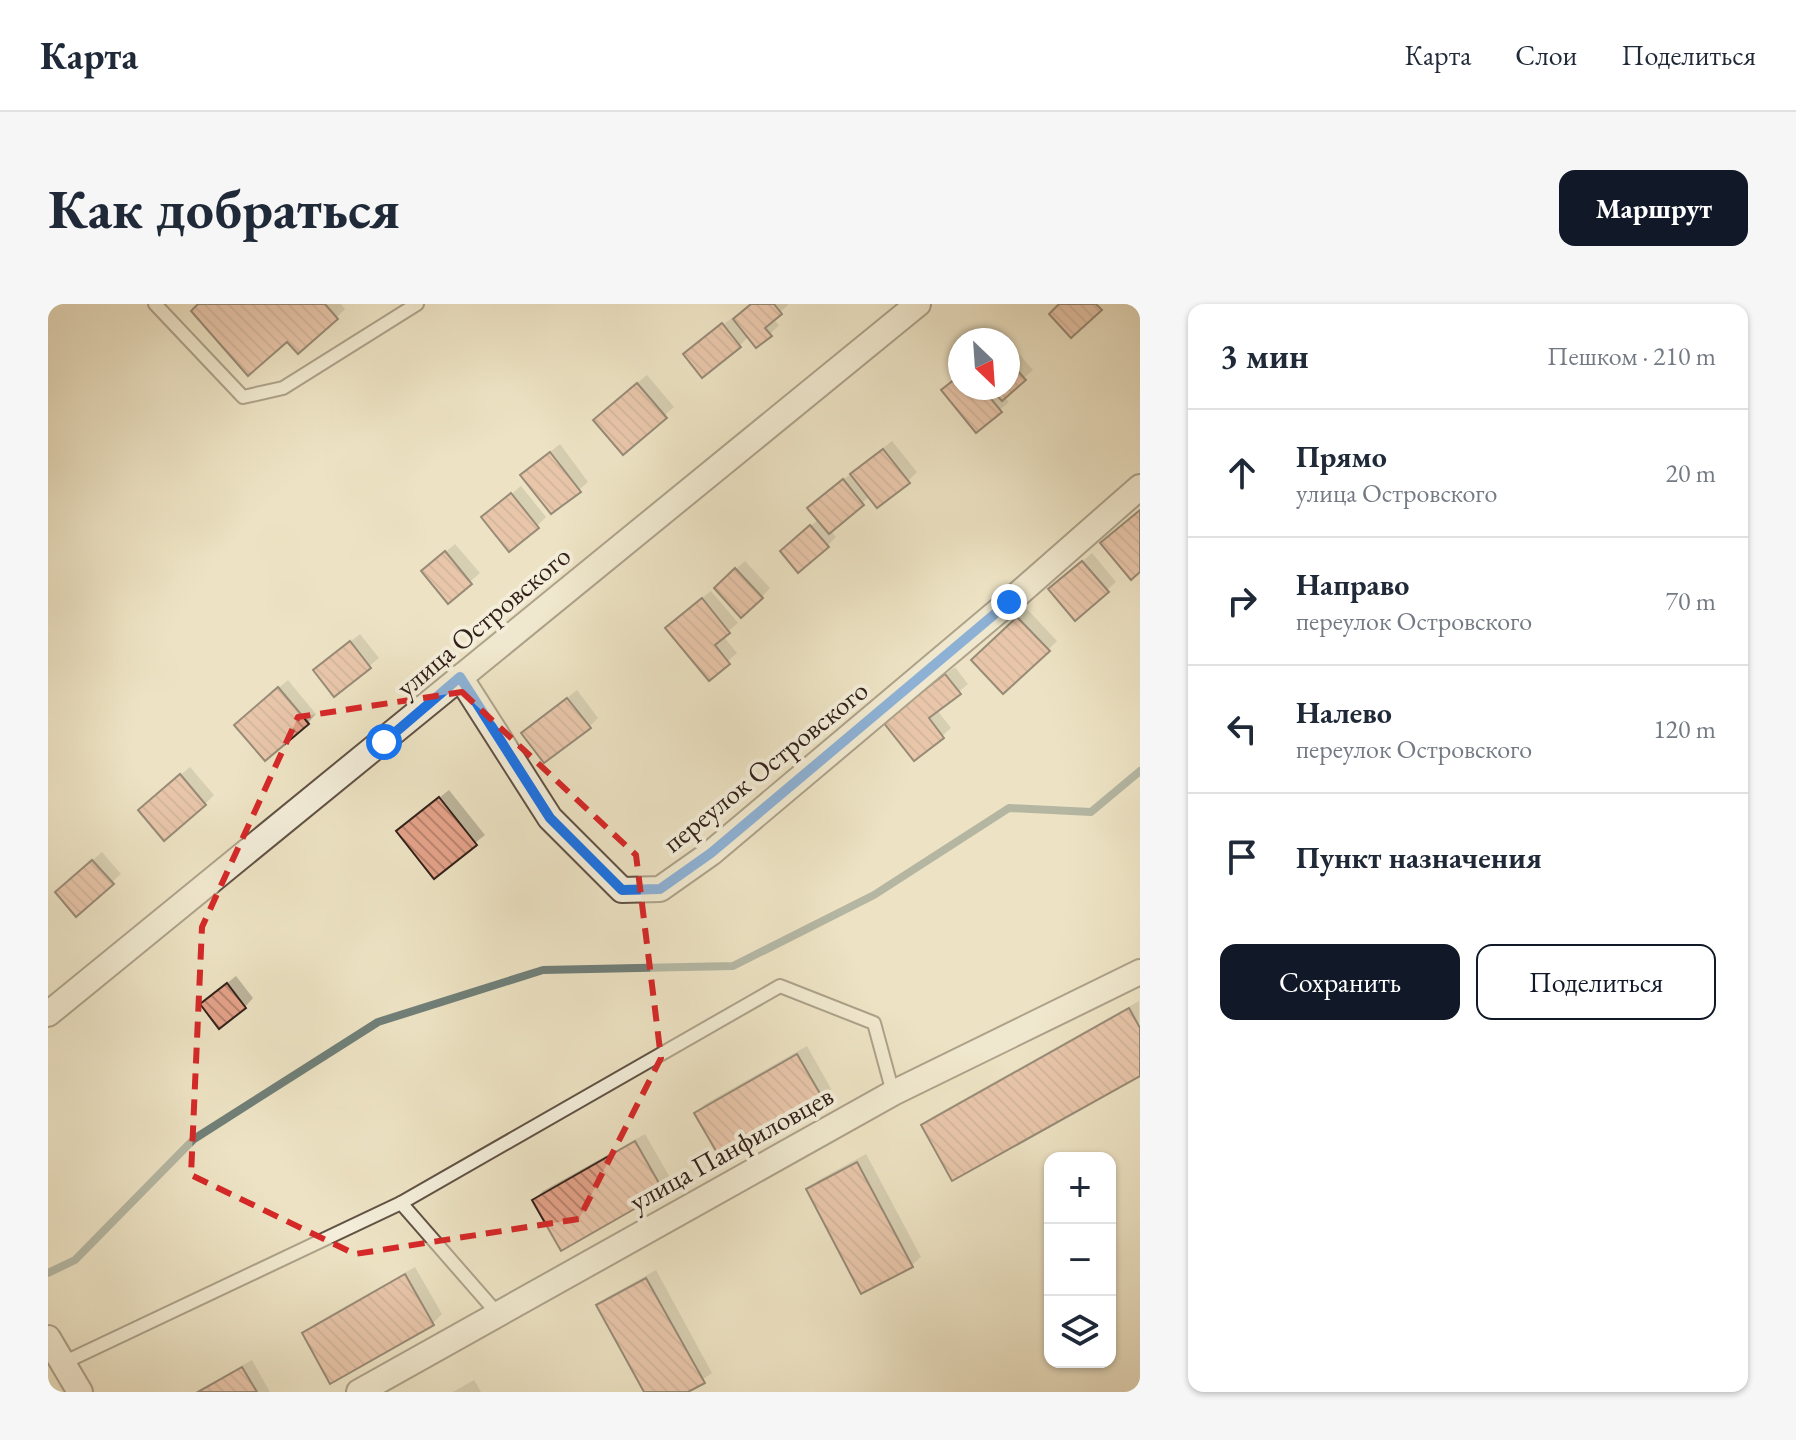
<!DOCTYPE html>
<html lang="ru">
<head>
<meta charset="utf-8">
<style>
  :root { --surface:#fff; --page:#f6f6f7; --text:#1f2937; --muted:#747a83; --line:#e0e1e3; --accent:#111827 }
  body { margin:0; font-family:"EB Garamond",serif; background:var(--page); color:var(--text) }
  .controls { position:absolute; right:24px; bottom:24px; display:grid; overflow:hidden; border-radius:16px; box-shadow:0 2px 6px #0004 }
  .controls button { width:72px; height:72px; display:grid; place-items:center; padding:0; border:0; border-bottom:2px solid var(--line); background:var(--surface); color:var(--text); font:40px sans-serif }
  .compass { position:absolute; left:900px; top:24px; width:72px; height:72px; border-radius:50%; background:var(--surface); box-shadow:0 2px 6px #0004; rotate:155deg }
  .stop { position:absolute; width:24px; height:24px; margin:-18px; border:6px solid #1a73e8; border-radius:50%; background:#fff }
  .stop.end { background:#1a73e8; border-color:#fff; box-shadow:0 2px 8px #0008 }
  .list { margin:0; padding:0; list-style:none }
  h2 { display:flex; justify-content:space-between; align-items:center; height:104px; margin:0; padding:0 32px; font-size:34px }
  h2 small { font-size:26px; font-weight:400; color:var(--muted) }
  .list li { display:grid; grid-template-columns:52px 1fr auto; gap:24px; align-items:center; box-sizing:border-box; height:128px; padding:0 32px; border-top:2px solid var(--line) }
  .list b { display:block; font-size:30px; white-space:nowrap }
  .list p { margin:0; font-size:26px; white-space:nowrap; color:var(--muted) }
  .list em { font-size:26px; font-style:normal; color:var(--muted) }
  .actions { display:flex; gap:16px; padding:24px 32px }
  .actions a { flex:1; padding:18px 0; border:2px solid var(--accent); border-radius:16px; text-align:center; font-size:28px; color:var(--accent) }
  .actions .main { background:var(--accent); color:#fff }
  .icon { flex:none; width:44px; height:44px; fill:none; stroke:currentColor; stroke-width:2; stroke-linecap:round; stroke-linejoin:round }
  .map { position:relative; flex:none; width:1092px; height:1088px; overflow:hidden; border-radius:16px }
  header { display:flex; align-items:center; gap:48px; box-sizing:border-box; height:112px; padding:0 40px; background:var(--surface); border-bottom:2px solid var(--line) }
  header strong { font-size:38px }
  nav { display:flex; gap:44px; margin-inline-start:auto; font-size:28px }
  .intro { display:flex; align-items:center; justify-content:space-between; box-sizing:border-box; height:192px; padding:0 48px }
  h1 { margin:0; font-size:56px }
  .button { padding:20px 36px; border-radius:16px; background:var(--accent); color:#fff; font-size:28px; font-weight:700 }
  main { display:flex; gap:48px; padding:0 48px }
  aside { flex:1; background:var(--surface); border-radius:16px; box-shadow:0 2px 6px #0004 }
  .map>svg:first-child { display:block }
  .shadow { fill:#0003 }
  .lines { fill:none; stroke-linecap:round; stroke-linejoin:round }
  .stream { stroke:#707f78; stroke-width:8 }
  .building { fill:url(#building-back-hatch); stroke:#32211a; stroke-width:2 }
  .lane-casing { stroke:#615244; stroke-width:16 }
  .street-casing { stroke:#615244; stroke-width:28 }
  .lane { stroke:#f3edd9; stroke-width:12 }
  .street { stroke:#f3edd9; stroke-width:24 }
  .route { stroke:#1a73e8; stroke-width:10 }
  .marked { fill:none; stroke:#d62828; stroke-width:6; stroke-dasharray:16 10; stroke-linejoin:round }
  .labels { text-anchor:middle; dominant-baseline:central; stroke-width:8; stroke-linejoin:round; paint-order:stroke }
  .street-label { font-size:28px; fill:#32211a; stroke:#f3edd9 }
</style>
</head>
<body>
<header>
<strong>Карта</strong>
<nav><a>Карта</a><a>Слои</a><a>Поделиться</a></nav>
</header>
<div class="intro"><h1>Как добраться</h1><a class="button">Маршрут</a></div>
<main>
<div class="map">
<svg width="1092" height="1088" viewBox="0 0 1092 1088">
  <defs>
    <pattern id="building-back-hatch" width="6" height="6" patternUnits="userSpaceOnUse" patternTransform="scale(2)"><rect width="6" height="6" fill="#e4a289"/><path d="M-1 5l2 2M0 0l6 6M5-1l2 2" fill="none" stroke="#b9846f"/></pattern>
  </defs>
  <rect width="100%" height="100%" fill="#ede3c4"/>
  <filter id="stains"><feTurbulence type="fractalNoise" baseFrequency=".0025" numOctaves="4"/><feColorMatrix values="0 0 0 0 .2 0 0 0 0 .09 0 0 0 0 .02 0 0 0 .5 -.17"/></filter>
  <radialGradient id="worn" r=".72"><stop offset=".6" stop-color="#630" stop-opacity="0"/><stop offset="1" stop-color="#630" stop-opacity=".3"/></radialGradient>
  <g class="shadow">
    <path d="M152 0H293L297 5 289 13 239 35Z"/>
    <path d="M704 0H741L725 15 731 21 722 30 701 32 691 42 646 41Z"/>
    <path d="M961 38 985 66 956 92 961 98 928 126 904 78 912 71V84H960Z"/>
    <path d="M599 71 626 103 575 148 556 107Z"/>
    <path d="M844 137 869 168 860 177 822 192 782 226 788 233 779 242 743 239 771 215V195Z"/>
    <path d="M512 140 540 178 531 186 484 162Z"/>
    <path d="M473 182 498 213 489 222 445 205Z"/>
    <path d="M407 240 432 269 400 297 385 258Z"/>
    <path d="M1044 249 1068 278 1028 314 1012 277Z"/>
    <path d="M697 257 722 284 714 293 677 275Z"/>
    <path d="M663 287 690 319 675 332 689 349 661 374 628 315Z"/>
    <path d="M979 305 1009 337 1000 346 926 356Z"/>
    <path d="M312 330 331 354 287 390 277 357Z"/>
    <path d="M907 363 920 380 889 406 903 424 894 432 847 410Z"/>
    <path d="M240 376 268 410 260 419 197 412Z"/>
    <path d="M529 386 550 414 541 423 475 429Z"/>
    <path d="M142 463 166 491 157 500 101 497Z"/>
    <path d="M401 486 437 531 386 572 360 518Z"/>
    <path d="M54 548 73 570 64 578 18 580Z"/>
    <path d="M188 672 205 694 197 703 163 692Z"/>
    <path d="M1091 697 1092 770 875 821 884 813Z"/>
    <path d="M759 742 786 790 777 799 648 809 657 800Z"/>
    <path d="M597 830 624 877 615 886 513 944 486 896 495 887Z"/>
    <path d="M818 850 873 953 864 961 760 886 769 877Z"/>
    <path d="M367 963 394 1010 385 1019 256 1029 265 1021Z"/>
    <path d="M608 966 664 1069 636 1088H598L551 1002 560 993Z"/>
    <path d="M204 1056 222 1088H147Z"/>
    <path d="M426 1076 433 1088H405Z"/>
  </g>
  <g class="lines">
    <path class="stream" d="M0 969 27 956 146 835 330 718 495 666 685 662 826 591 961 504 1043 508 1092 467"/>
  </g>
  <g class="building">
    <path d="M150 0H277L290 15 250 50 239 38 200 72 143 7Z"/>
    <path d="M703 0H726L734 10 717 24 724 32 708 44 685 15Z"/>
    <path d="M1011 0H1048L1054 6 1023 34 1001 10Z"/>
    <path d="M674 19 693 43 654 74 635 50Z"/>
    <path d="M960 56 978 76 954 97 942 84H960Z"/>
    <path d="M912 71V84H934L954 108 928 129 893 86Z"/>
    <path d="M589 79 619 114 575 151 545 116Z"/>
    <path d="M835 145 862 179 829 204 802 170Z"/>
    <path d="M502 148 533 188 503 210 472 171Z"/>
    <path d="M795 175 816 201 781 230 759 204Z"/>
    <path d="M463 189 491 224 461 248 433 213Z"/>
    <path d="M1092 206V268L1083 276 1052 239Z"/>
    <path d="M762 221 781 243 750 269 732 247Z"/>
    <path d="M397 247 424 280 400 300 373 267Z"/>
    <path d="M1034 257 1061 288 1027 317 1000 285Z"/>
    <path d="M687 264 715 294 693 314 666 284Z"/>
    <path d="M654 294 682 329 667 341 682 360 661 377 617 324Z"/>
    <path d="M969 313 1002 347 955 390 923 356Z"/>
    <path d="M302 337 323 364 286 393 265 366Z"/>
    <path d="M897 370 913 390 881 414 896 434 866 457 835 418Z"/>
    <path d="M230 383 261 420 217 457 186 421Z"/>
    <path d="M519 394 543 424 496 459 473 429Z"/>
    <path d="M132 470 158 501 116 537 90 506Z"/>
    <path d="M391 493 429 541 386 575 348 527Z"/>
    <path d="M44 556 66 580 28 613 7 588Z"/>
    <path d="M179 679 198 704 171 725 152 700Z"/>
    <path d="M1081 704 1092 724V772L904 877 873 821Z"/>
    <path d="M749 750 778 800 675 859 646 809Z"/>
    <path d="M587 837 616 888 513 947 484 896Z"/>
    <path d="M809 858 865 963 813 990 758 885Z"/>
    <path d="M357 970 386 1021 282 1080 254 1029Z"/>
    <path d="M598 974 657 1079 640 1088H596L548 1001Z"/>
    <path d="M194 1063 209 1088H150Z"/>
  </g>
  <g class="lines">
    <g class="lane-casing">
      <g id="lane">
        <path d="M107 0 195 93 235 84 369 0"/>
        <path d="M353 899 449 1009"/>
        <path d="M15 1059 353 899 732 682 826 719 845 789"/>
      </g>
    </g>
    <g class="street-casing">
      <g id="street">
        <path d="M412 373 502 514 574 586 612 585 663 549 961 298 1092 183"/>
        <path d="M0 710 870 0"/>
        <path d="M0 1034 32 1088"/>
        <path d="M311 1088 845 789 1092 668"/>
      </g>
    </g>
    <use href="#lane" class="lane"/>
    <use href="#street" class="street"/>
  </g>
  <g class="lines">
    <path class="route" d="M336 438 412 373 502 514 574 586 612 585 663 549 961 298"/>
  </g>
  <path d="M0 0H1092V1088H0ZM414 388 588 551 613 754 531 915 307 950 143 871 154 623 250 413Z" fill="#ede3c4" fill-opacity=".55" fill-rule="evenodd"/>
  <path class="marked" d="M414 388 588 551 613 754 531 915 307 950 143 871 154 623 250 413Z"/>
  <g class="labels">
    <g class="street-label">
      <text transform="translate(435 317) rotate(-40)">улица Островского</text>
      <text transform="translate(717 462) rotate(-39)">переулок Островского</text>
      <text transform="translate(683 844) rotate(-29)">улица Панфиловцев</text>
    </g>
  </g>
  <rect width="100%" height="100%" filter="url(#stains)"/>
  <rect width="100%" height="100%" fill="url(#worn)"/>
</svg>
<div class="controls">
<button>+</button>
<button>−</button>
<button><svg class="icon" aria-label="layers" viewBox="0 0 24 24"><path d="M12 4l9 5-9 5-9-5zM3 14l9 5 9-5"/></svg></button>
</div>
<svg class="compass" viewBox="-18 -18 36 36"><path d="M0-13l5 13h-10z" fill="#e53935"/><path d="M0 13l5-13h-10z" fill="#747a83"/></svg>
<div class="stop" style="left:336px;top:438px"></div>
<div class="stop end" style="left:961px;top:298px"></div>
</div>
<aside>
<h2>3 мин<small>Пешком · 210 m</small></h2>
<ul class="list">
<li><svg class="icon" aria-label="ahead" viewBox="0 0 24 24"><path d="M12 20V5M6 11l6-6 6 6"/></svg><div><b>Прямо</b><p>улица Островского</p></div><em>20 m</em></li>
<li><svg class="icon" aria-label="right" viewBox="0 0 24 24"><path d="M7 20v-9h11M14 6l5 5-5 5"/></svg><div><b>Направо</b><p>переулок Островского</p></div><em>70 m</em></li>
<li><svg class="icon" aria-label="left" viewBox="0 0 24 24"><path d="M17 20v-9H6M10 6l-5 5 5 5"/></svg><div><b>Налево</b><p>переулок Островского</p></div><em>120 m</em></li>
<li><svg class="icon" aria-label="arrive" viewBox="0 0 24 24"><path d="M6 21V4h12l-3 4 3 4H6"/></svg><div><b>Пункт назначения</b></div></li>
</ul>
<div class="actions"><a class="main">Сохранить</a><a>Поделиться</a></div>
</aside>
</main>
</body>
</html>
